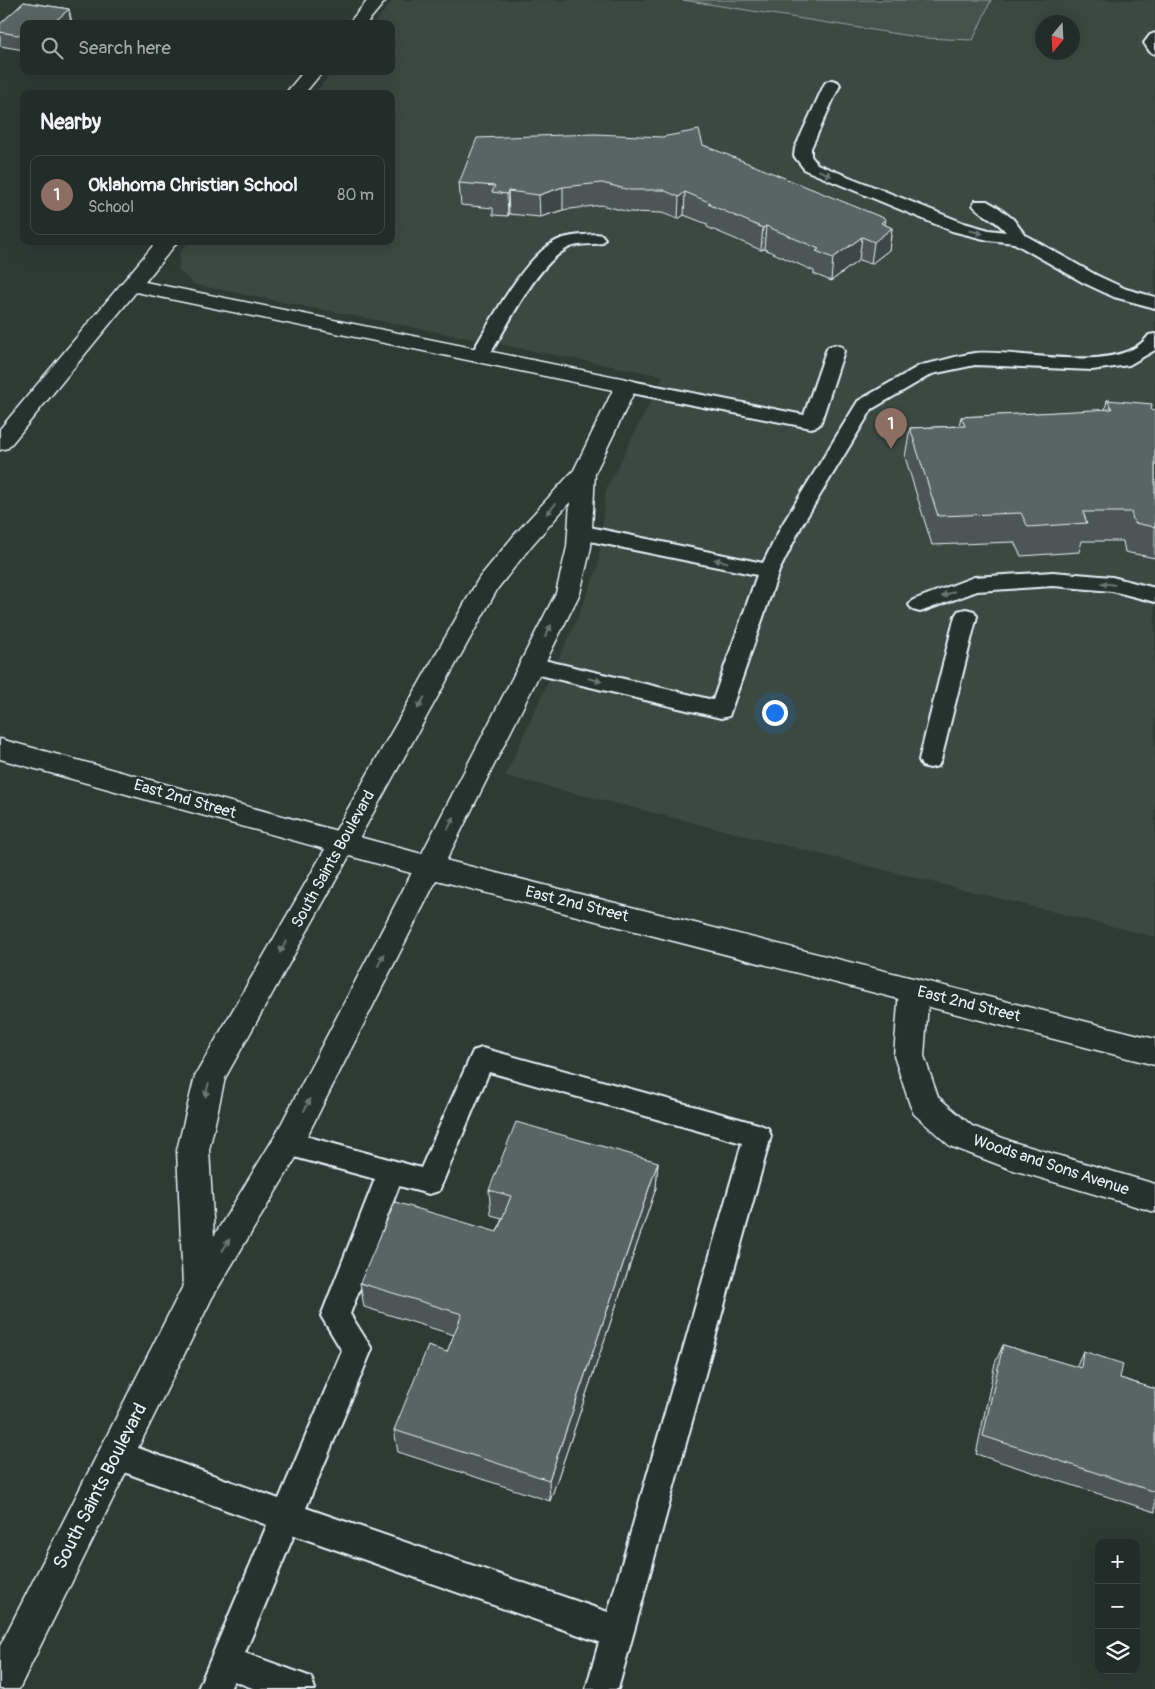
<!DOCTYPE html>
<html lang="en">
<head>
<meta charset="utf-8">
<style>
  :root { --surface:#222c28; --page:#2a3430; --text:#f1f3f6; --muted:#a2a7a8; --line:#3f4845; --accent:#ff9aa2 }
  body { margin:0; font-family:Pangolin,sans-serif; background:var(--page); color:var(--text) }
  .controls { position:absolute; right:15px; bottom:15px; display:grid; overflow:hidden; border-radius:10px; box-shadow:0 5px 20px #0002 }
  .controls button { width:45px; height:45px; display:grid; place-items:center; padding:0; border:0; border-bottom:1px solid var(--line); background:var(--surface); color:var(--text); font:25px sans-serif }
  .compass { position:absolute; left:1035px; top:15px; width:45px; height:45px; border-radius:50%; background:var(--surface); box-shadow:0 5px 20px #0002; rotate:198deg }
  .you { position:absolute; left:774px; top:712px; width:18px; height:18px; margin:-12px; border:4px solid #fff; border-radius:50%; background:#1a73e8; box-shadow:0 0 0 8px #1a73e833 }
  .badge { display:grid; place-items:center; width:32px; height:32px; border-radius:50%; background:var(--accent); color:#fff; font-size:16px; font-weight:700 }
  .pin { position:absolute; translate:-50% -41px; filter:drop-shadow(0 1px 2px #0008) }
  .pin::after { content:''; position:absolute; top:26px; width:18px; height:15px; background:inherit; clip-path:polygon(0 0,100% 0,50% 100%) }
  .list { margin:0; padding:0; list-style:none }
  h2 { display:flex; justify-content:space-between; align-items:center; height:65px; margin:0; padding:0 20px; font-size:21px }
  h2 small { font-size:16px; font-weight:400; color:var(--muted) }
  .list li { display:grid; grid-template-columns:32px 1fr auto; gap:15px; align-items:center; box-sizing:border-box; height:80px; margin:0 10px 10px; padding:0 10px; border:1px solid var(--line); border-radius:10px }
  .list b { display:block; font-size:19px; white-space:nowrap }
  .list p { margin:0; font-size:16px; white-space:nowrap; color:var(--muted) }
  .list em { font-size:16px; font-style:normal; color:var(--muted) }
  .icon { flex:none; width:28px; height:28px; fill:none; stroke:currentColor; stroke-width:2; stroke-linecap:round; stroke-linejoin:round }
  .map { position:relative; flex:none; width:1155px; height:1689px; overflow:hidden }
  .search { position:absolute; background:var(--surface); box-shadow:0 5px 20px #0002; left:20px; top:20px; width:375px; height:55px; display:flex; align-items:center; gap:12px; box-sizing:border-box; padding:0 18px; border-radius:10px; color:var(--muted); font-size:19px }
  .panel { position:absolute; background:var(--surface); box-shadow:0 5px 20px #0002; left:20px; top:90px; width:375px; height:155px; border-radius:10px }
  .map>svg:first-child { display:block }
  .built { fill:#3b4843; fill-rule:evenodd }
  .green { fill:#45524e; stroke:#96a2a3 }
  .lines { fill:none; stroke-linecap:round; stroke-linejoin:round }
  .lane-casing { stroke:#e8f1f8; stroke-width:4 }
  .street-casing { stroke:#e8f1f8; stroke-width:3 }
  .secondary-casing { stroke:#e8f1f8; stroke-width:3 }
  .primary-casing { stroke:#e8f1f8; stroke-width:3 }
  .lane { fill:#26332d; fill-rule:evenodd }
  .street { fill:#26332d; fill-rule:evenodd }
  .secondary { fill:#26332d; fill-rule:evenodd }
  .primary { fill:#26332d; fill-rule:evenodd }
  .wall { fill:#4d5755; stroke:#e8f1f8 }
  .shaded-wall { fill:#3e4745; stroke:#e8f1f8 }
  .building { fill:#596563; stroke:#e8f1f8 }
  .oneway { fill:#6a7674 }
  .labels { text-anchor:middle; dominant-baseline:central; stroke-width:5; stroke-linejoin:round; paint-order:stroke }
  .street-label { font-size:16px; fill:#e8f1f8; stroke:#26332d }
  .near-street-label { font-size:19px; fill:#e8f1f8; stroke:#26332d }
</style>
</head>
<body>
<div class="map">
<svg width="1155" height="1689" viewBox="0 0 1155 1689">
  <rect width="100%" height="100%" fill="#2e3b35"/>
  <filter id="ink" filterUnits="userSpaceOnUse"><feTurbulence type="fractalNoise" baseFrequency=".02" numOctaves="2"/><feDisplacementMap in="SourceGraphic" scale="10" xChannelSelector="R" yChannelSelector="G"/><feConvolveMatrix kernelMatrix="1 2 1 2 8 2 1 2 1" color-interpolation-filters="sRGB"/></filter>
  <g filter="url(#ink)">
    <path class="built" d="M394 0H1155V937L505 776 578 617 598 567 606 490 663 376 196 285 179 271V254L189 241H391V94H314L333 71H391V24H373ZM1042 22H1072V52H1042Z"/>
    <path class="green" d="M683 0H991L973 40 923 38Z"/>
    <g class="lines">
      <g class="lane-casing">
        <g id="lane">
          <path d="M1155 33V54L1150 52 1144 43 1150 35Z"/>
          <path d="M832 80 838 82 840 85 811 148V156L817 164 964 223 989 230 1006 232C996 219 979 214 973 205L975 201H987L999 208 1013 219 1025 235 1096 275 1126 289 1155 297V308L1114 297 1084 283 1014 243 988 240 952 231 805 170 794 156 795 148 824 85 826 82Z"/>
          <path d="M596 234 602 235 605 239 602 243C591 245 578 243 568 248 533 267 508 328 486 360L479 362 472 360 470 356C490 323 521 261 554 242 566 235 583 235 596 234Z"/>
          <path d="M1155 334V350L1129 365 1092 370 975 365 932 374 872 409 802 525 779 571 729 716 721 718 531 673 523 670 520 665 523 660 531 657 713 700 757 575 580 539 573 537 570 532 573 527 580 525 763 563 782 525 858 401 919 366 926 364C942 361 959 355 975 353 1020 349 1120 377 1149 335Z"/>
          <path d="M835 345 842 347 844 351 821 422 818 426 811 428 626 392 619 390 617 386 619 382 626 380 804 415 826 351 828 347Z"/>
          <path d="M1053 572 1112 577 1155 588V602L1112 591 1053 586 977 591 920 612 913 610 909 605 913 600 974 577Z"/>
          <path d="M966 609 974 611 977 616 941 760 938 766 930 768 922 766 919 760 955 616 958 611Z"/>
          <path d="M482 1048 758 1124 768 1128 771 1136 618 1689H586L599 1642 294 1535 245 1653 311 1677 315 1689H255L234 1681 230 1689H198L267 1525 105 1465 101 1455 105 1445 116 1440 279 1499 342 1351 321 1316 375 1179 287 1155 277 1151 274 1143 277 1135 287 1131 421 1168 473 1051ZM489 1072 742 1143 608 1612 306 1508 372 1349 350 1314 399 1186 429 1194 439 1191Z"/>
        </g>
      </g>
      <g class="street-casing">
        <g id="street">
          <path d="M368 0H386L366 24H348Z"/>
          <path d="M304 71H323L304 94H285Z"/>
          <path d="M157 241H178L145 282 626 379 634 381 637 386 595 473 591 547 580 593 439 875 429 878 419 875 415 867 556 593 567 547 570 502 532 545 498 588 352 851 342 855 332 851 328 844 479 578 516 533 574 470 613 390 136 292 8 448 0 450V429Z"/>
          <path d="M914 978 924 982 929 990 924 1056 938 1097 972 1126 1013 1142 1155 1184V1212L1010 1169 950 1146 914 1114 910 1105 894 1056 899 990 904 982Z"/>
        </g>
      </g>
      <g class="secondary-casing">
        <path id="secondary" d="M342 833 352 837 356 844 225 1078 209 1150 214 1236 275 1136 419 859 429 856 439 859 443 867 297 1156 212 1298 19 1689H0V1646L183 1286 177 1150 195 1076 332 837Z"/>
      </g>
      <g class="primary-casing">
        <path id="primary" d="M0 739 429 856 1155 1039V1065L429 878 0 759Z"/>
      </g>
      <use href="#lane" class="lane"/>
      <use href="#street" class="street"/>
      <use href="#secondary" class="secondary"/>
      <use href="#primary" class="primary"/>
    </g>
    <g class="wall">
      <path d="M24 2 69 9 72 23 24 24V50L0 46V24Z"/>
      <path d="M703 145 892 228 889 250 871 264 859 260 831 281 814 274V271L764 249 761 250 707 227V224L684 215 678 219 662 213 629 212 601 205 563 210 540 217 509 214 508 216 493 215V208L461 205 459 183Z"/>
      <path d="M1107 400 1155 411V558L1125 552 1123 541H1082L1079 552 1021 556 1014 542 932 545 905 457 910 428 959 426 961 417 1105 410Z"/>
      <path d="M658 1162 656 1188 550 1501 398 1452 394 1430 447 1352 454 1335 364 1307 360 1283 497 1232 502 1218 491 1215 489 1190Z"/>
      <path d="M1003 1345 1076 1367 1083 1351 1120 1378 1155 1389V1512L976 1454 995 1363Z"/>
    </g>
    <g class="shaded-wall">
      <path d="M69 9 71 24H52Z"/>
      <path d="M563 187V210L540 217 539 195Z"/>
      <path d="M508 191 509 214 508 216 507 194Z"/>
      <path d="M685 192 684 215 678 219 679 197Z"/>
      <path d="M886 219 884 234 892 228 889 250 871 264 874 242 881 223Z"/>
      <path d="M766 226 764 249 761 250 763 228Z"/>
      <path d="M862 237 859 260 831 281 833 258Z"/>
      <path d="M658 1162 656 1188 550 1501 549 1480Z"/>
    </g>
    <g class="building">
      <path d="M24 2 69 9 52 24H24V36L0 32V24Z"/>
      <path d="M699 130 703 145 886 219 881 223 892 228 874 242 862 237 833 258 816 251 819 249 766 226 763 228 708 204 711 203 685 192 679 197 663 190H630L602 183 563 187 539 195 508 191 507 194 492 192 495 186 459 183 477 138 595 134 662 137Z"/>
      <path d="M1107 400 1152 404 1151 410 1155 411V527L1134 523 1131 512H1083L1087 523 1028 527 1021 513 938 516 910 428 965 426 961 417 1112 409Z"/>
      <path d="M516 1122 658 1162 549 1480 394 1430 428 1346 447 1352 462 1314 360 1283 395 1202 497 1232 511 1196 489 1190Z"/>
      <path d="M1003 1345 1081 1368 1083 1351 1123 1364 1120 1378 1155 1389V1492L983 1436Z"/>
    </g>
    <defs><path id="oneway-solid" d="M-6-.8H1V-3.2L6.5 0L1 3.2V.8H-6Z" transform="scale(1.25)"/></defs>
    <g class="oneway">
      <use href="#oneway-solid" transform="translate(825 173) rotate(23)"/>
      <use href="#oneway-solid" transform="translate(976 232) rotate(14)"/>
      <use href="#oneway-solid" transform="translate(551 509) rotate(132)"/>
      <use href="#oneway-solid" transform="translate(721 561) rotate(-168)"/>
      <use href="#oneway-solid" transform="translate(1108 584) rotate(-173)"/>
      <use href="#oneway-solid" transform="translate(948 594) rotate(158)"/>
      <use href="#oneway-solid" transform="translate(548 631) rotate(-63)"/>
      <use href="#oneway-solid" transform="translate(595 680) rotate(13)"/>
      <use href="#oneway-solid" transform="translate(421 703) rotate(120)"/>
      <use href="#oneway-solid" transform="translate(451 823) rotate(-63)"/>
      <use href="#oneway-solid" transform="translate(283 947) rotate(119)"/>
      <use href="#oneway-solid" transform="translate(381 960) rotate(-63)"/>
      <use href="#oneway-solid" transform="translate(207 1090) rotate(104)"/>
      <use href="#oneway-solid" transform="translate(307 1105) rotate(-63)"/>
      <use href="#oneway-solid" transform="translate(226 1245) rotate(-59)"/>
    </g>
  </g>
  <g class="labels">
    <g class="street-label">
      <text transform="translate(185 799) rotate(16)">East 2nd Street</text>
      <text transform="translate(333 859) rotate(-61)">South Saints Boulevard</text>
      <text transform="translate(577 904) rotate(14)">East 2nd Street</text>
      <text transform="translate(969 1004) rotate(14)">East 2nd Street</text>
      <text transform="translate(1051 1165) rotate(18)">Woods and Sons Avenue</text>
    </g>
    <g class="near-street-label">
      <text transform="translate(100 1486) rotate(-63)">South Saints Boulevard</text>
    </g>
  </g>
</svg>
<div class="controls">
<button>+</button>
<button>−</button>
<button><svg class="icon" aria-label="layers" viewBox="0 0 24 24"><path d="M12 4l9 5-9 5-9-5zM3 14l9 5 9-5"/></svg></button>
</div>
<svg class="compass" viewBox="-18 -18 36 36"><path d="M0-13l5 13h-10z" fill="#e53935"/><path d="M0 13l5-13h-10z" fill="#a2a7a8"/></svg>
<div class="you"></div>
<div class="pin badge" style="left:891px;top:449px;background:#8d6e63">1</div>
<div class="search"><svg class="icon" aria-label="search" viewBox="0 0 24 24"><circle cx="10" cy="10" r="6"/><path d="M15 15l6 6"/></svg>Search here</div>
<section class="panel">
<h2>Nearby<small></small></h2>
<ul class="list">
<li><span class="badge" style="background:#8d6e63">1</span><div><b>Oklahoma Christian School</b><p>School</p></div><em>80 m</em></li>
</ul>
</section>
</div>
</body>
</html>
